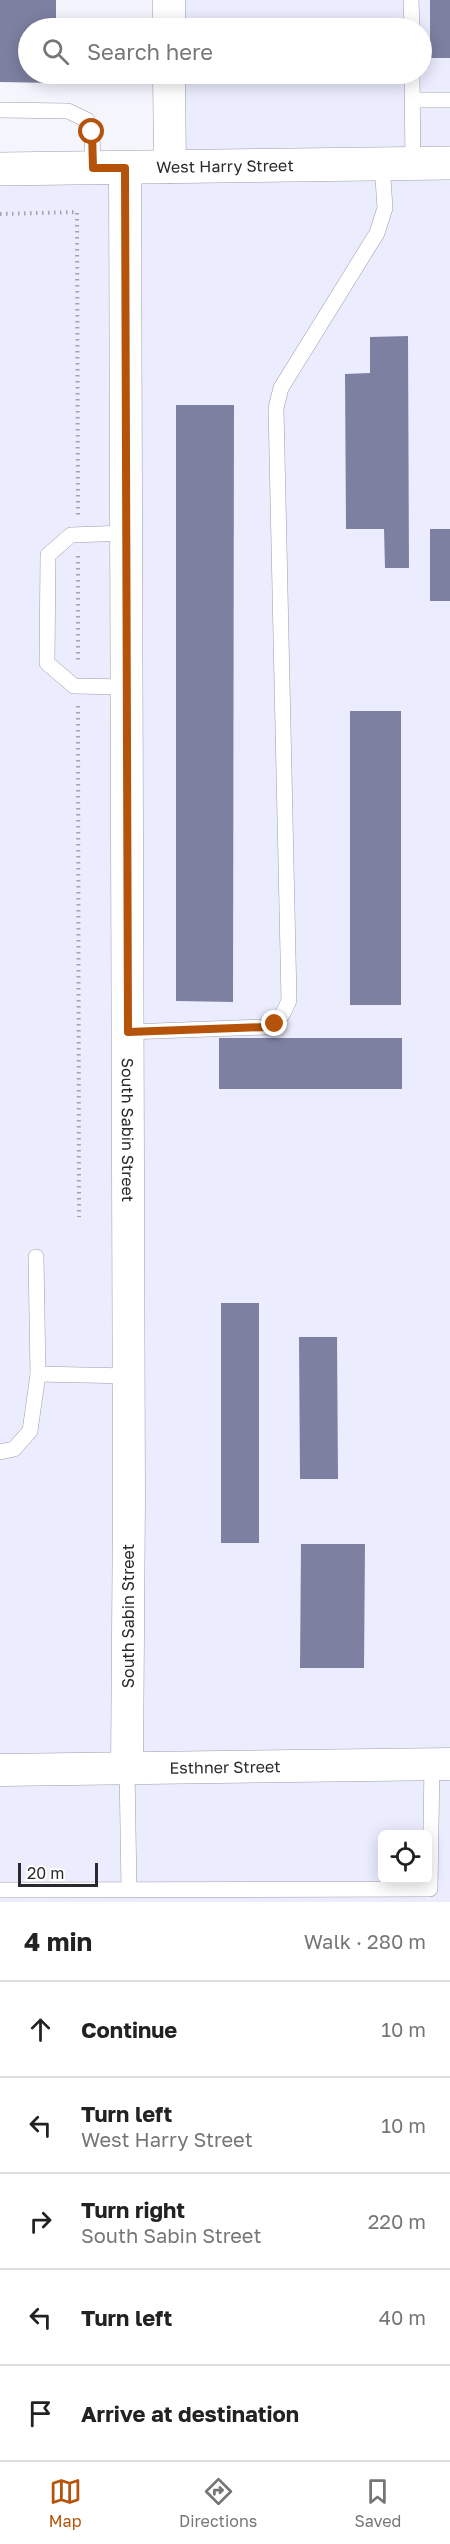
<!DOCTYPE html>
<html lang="en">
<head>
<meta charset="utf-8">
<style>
  :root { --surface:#fff; --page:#f2f2f2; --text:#222; --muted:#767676; --line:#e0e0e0; --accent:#b45309 }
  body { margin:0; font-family:"Golos Text",sans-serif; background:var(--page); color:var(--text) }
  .controls { position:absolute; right:18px; bottom:18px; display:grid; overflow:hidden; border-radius:9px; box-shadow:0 3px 15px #0003 }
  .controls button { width:54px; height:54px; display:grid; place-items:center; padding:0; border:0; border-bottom:2px solid var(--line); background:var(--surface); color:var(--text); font:30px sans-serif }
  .scale { position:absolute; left:18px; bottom:15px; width:80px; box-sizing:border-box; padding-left:6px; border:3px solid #29292f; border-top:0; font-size:16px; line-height:21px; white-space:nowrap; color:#29292f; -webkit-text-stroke:4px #fff; paint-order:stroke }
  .stop { position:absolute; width:18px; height:18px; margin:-14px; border:4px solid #b45309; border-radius:50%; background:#fff }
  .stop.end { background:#b45309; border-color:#fff; box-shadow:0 2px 6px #0008 }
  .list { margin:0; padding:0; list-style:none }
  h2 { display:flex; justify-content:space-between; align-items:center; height:78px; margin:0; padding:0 24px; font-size:26px }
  h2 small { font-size:20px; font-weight:400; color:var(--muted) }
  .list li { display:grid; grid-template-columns:39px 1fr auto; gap:18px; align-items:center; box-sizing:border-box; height:96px; padding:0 24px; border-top:2px solid var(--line) }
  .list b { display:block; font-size:22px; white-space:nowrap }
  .list p { margin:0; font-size:20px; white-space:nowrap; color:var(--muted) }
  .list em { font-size:20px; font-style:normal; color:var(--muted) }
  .icon { flex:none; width:33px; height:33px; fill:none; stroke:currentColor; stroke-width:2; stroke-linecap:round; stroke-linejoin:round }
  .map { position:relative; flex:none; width:450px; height:1902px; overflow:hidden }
  .search { position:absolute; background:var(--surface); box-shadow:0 3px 15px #0003; left:18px; right:18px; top:18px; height:66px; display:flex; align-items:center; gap:15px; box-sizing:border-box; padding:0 21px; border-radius:33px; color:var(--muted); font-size:22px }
  .sheet { height:558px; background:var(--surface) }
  nav { display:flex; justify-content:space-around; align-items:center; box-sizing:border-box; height:84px; border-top:2px solid var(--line); background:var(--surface); font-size:16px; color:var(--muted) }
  nav a { display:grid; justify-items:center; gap:3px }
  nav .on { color:var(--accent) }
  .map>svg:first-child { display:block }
  .built { fill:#ebedfe; fill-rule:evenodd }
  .building { fill:#7e80a2 }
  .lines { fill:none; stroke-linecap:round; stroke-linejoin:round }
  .lane-casing { stroke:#9c9daa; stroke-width:16 }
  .street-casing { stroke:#9c9daa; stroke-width:33 }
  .secondary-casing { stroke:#9c9daa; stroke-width:34 }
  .path { stroke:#a2a3aa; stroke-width:4; stroke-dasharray:1.5 4.5; stroke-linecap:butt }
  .lane { stroke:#fff; stroke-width:15 }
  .street { stroke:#fff; stroke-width:32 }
  .secondary { stroke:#fff; stroke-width:33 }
  .route { stroke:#b45309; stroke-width:8 }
  .labels { text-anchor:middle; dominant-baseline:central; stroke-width:5; stroke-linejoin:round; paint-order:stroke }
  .street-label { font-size:16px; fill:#29292f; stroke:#fff }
</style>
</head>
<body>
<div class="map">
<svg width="450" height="1902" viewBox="0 0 450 1902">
  <rect width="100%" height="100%" fill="#f4f5fd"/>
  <g class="built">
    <path d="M169 0H450V163L170 167 169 74H422V28H169Z"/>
    <path d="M450 166V1765L0 1770V172Z"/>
    <path d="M450 1767V1902H0V1778ZM382 1834H428V1880H382Z"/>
  </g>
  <g class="building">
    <path d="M0 0H56V28H28V74H55V83L0 82Z"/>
    <rect x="430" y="0" width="20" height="58"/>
    <path d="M408 336 409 568H385L384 529H346L345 374 370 373V337Z"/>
    <path d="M176 405H234L233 1002 176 1001Z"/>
    <rect x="430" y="529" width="20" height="72"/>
    <rect x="350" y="711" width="51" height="294"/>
    <rect x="219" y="1038" width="183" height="51"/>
    <rect x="221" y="1303" width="38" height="240"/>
    <path d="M299 1337H337L338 1479H300Z"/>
    <path d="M301 1544H365L364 1668H300Z"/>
  </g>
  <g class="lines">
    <g class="lane-casing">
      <g id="lane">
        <path d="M411 0 412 28"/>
        <path d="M412 74 413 164"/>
        <path d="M413 100H450"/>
        <path d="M0 110 68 111 87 120 92 132 93 168"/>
        <path d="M126 533 71 535 48 555 47 663 74 686 127 687"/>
        <path d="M128 1032 265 1027C280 1022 284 1013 289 1000L276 408 281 388 377 233 385 208 382 164"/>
        <path d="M36 1257 38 1374 129 1376"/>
        <path d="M0 1452 14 1449 30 1431 38 1374"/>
        <path d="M127 1768 129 1889"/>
        <path d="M0 1890 430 1889 432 1765"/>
      </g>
    </g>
    <g class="street-casing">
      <g id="street">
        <path d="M169 0V28"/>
        <path d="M169 74 170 167"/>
        <path id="s1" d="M125 168 129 1500 127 1768"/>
        <path id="s2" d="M0 1770 450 1764"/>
      </g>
    </g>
    <g class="secondary-casing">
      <g id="secondary">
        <path id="s3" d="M0 169 450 163"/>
      </g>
    </g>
    <g class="path">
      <path d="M0 214 77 212 78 515"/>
      <path d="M78 556V662"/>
      <path d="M78 706 79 1217"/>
    </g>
    <use href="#lane" class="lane"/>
    <use href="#street" class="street"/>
    <use href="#secondary" class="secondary"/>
  </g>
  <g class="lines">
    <path class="route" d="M92 132 93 168H125L128 1032 266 1027 275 1024"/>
  </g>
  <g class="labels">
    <g class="street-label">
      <text stroke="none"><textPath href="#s3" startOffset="225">West Harry Street</textPath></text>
      <text stroke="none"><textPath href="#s1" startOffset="962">South Sabin Street</textPath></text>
      <text transform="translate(128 1616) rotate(-90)">South Sabin Street</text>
      <text stroke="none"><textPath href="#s2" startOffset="225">Esthner Street</textPath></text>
    </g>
  </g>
</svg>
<div class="controls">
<button><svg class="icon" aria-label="locate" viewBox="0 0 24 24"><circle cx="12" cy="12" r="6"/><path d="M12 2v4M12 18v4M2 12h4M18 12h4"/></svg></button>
</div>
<div class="scale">20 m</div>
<div class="stop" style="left:92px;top:132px"></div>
<div class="stop end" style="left:275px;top:1024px"></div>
<div class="search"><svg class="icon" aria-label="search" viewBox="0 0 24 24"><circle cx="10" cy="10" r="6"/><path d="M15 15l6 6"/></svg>Search here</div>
</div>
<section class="sheet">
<h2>4 min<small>Walk · 280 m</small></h2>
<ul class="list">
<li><svg class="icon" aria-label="ahead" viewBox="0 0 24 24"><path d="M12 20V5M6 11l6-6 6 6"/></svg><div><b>Continue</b></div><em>10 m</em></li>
<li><svg class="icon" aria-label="left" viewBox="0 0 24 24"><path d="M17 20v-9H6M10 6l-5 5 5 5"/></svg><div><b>Turn left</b><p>West Harry Street</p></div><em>10 m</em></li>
<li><svg class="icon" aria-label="right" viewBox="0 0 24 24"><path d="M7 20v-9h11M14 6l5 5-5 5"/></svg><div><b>Turn right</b><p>South Sabin Street</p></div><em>220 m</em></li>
<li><svg class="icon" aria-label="left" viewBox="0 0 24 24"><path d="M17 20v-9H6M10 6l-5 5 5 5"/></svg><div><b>Turn left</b></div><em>40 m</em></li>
<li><svg class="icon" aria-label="arrive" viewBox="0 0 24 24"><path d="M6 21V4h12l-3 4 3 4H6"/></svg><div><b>Arrive at destination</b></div></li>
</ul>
</section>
<nav>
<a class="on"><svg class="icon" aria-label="map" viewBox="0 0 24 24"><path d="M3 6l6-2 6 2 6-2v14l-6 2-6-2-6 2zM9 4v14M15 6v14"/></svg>Map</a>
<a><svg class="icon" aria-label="directions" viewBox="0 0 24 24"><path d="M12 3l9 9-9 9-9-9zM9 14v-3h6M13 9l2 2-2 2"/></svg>Directions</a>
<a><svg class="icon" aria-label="saved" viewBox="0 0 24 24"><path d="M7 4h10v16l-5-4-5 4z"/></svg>Saved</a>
</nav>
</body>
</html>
